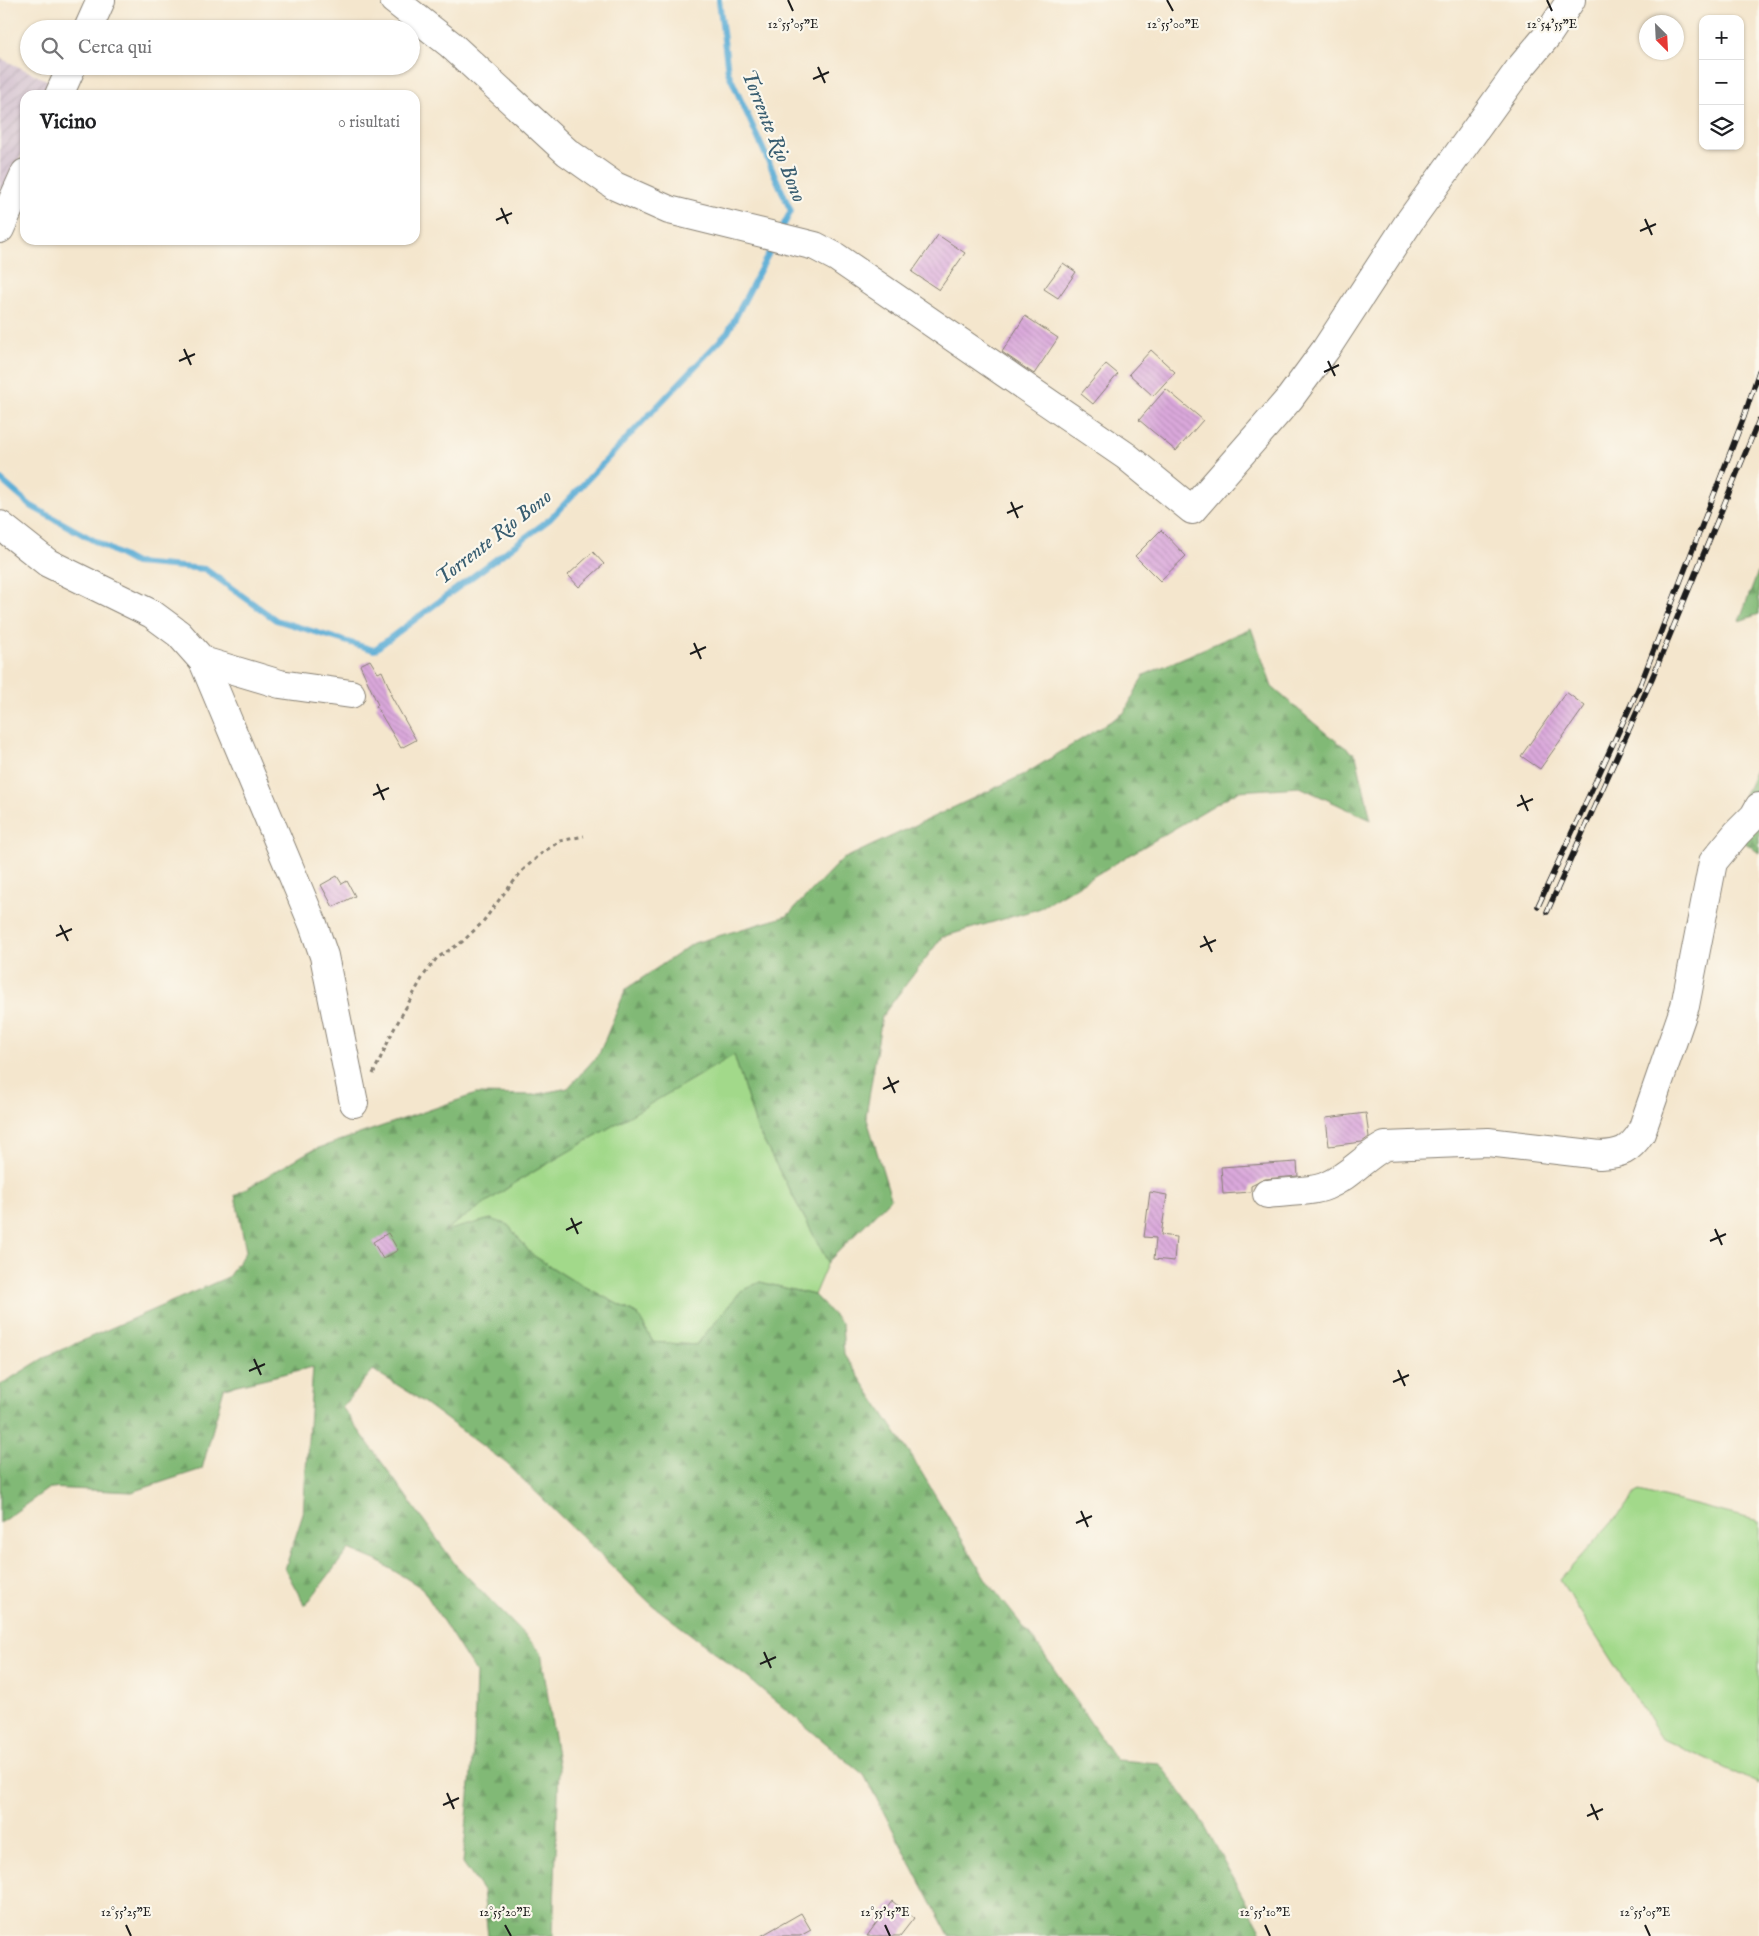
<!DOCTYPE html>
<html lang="it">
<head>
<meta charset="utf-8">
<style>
  :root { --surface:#fff; --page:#f2f2f2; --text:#202124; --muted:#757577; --line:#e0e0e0 }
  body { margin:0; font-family:"IM FELL English",serif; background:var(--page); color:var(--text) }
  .controls { position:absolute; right:15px; top:15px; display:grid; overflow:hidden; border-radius:10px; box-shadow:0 1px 4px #0004 }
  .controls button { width:45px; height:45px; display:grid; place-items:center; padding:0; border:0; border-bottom:1px solid var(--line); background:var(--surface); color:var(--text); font:25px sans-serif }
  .compass { position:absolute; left:1639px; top:15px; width:45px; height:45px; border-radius:50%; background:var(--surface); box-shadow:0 1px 4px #0004; rotate:156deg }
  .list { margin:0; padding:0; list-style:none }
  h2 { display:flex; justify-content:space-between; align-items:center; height:65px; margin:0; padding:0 20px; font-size:21px }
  h2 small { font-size:16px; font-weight:400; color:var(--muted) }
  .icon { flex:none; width:28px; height:28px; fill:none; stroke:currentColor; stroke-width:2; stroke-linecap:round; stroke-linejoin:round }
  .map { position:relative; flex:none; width:1759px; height:1936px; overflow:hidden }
  .search { position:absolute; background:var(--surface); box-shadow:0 1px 4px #0004; left:20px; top:20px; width:400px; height:55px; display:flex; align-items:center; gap:12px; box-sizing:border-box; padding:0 18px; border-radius:28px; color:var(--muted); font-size:19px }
  .panel { position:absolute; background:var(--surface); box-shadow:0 1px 4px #0004; left:20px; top:90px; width:400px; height:155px; border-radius:15px }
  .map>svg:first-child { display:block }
  .industrial { fill:url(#industrial-furrows) }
  .green { fill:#a2d98a; stroke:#5f7a53 }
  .forest { fill:url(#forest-firs); stroke:#4e6a49 }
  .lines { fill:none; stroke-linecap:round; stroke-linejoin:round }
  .stream { stroke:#5badd6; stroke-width:6 }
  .building { fill:url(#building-back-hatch) }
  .minor-casing { stroke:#888174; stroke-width:30 }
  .path { stroke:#888174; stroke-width:3; stroke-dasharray:4 4; stroke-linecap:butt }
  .minor { stroke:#fff; stroke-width:28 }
  .rail-casing { stroke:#1c1c1c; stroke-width:5.5 }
  .rail { stroke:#fbf7ec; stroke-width:4; stroke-dasharray:11; stroke-linecap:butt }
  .ticks { fill:none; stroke:#1c1c1c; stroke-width:2 }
  .labels { text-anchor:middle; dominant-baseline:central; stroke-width:4.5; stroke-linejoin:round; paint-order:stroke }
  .water-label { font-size:21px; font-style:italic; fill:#385d70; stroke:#fbf7ec }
  .ticks-label { font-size:12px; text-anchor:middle; fill:#1c1c1c; stroke:#fbf7ec; stroke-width:4.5; stroke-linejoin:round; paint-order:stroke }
</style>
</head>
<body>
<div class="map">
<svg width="1759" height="1936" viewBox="0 0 1759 1936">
  <defs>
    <pattern id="industrial-furrows" width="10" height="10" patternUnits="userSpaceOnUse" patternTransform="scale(1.25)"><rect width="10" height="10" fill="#d0bdce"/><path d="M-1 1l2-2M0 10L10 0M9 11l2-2" fill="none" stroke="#b2a2b0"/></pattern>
    <pattern id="forest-firs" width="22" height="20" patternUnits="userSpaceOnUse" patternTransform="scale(1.25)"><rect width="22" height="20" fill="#81b976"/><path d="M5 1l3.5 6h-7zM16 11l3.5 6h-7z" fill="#6f9e66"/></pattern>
    <pattern id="building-back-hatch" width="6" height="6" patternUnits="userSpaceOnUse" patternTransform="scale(1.25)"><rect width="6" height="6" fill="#daa8db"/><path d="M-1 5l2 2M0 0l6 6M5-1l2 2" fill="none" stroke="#ba90bb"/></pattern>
  </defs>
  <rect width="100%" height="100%" fill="#fbf7ec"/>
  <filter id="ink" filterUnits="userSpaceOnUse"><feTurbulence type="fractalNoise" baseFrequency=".02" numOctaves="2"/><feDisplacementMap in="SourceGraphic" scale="10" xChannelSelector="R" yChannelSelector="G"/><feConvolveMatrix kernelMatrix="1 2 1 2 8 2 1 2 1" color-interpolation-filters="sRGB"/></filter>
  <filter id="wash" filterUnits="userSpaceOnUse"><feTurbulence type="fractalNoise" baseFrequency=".0096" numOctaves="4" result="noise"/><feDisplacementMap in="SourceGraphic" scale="20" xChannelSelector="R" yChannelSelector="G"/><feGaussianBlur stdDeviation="1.12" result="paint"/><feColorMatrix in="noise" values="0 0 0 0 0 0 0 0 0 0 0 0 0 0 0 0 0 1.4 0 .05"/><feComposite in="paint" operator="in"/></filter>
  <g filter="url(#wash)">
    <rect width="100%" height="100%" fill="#f4e6cd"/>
    <path class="industrial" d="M0 58 53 83 47 95H25V147L0 205Z"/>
    <g class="green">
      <path d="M734 1054 757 1129 828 1262 814 1295 760 1282 741 1291 696 1345 653 1342 638 1315 567 1277 531 1254 508 1225 442 1232 518 1181Z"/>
      <path d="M1639 1491 1759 1521V1784L1662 1739 1560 1580Z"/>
    </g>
    <g class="forest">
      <path d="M1759 569V614L1739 621Z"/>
      <path d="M1251 628 1272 687 1328 735 1356 755 1371 820 1300 787 1238 791 1038 909 942 937 882 1016 866 1116 891 1198 828 1262 757 1129 734 1055 518 1181 444 1231 491 1219 508 1225 531 1254 567 1277 638 1315 653 1342 696 1345 741 1291 760 1282 814 1295 842 1324 844 1354 914 1460 987 1581 1037 1644 1116 1760 1159 1763 1204 1824 1264 1936H949L864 1775 748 1678 651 1604 506 1463 412 1394 373 1370 342 1407 455 1564 541 1652 559 1769 553 1936H488L483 1891 463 1863 474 1739 476 1673 422 1588 378 1561 349 1549 305 1606 285 1569 303 1514 313 1367 224 1388 202 1469 132 1492 49 1488 0 1523V1385L47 1356 228 1277 246 1251 235 1195 310 1151 476 1094 533 1095 568 1088 599 1054 626 989 694 943 787 916 841 860 1025 774 1124 713 1144 675Z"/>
      <path d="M1759 763V853L1736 836 1745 795Z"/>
    </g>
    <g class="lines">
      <g class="stream">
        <path d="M719 0 728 72 791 211 781 230"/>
        <path d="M0 479 31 506 135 563 205 569 276 620 374 650 550 519 728 332 774 243"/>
      </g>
    </g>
    <g id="blocks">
      <g class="building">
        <path d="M938 235 965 253 939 290 912 272Z"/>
        <path d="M1063 263 1076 272 1058 298 1044 289Z"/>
        <path d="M1025 316 1058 338 1034 374 1002 352Z"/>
        <path d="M1151 350 1175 372 1153 396 1129 374Z"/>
        <path d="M1106 364 1118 374 1093 404 1081 394Z"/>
        <path d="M1166 389 1203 420 1176 451 1139 420Z"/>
        <path d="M1161 530 1186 556 1160 581 1135 556Z"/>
        <path d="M593 552 604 564 579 587 568 575Z"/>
        <path d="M370 660 378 673 382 671 392 694H390L416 740 401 748 376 706 378 705 360 665Z"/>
        <path d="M1566 692 1585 706 1540 769 1521 756Z"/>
        <path d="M337 876 342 884 347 881 355 896 333 907 321 885Z"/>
        <path d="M1366 1113 1369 1137 1362 1142 1329 1146 1326 1118Z"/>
        <path d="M1297 1162 1298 1176 1265 1179 1251 1186V1192L1223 1194 1221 1167Z"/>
        <path d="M1150 1192 1167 1195 1161 1235 1176 1237 1174 1261 1154 1259 1156 1238 1144 1237Z"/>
        <path d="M388 1233 398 1250 383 1259 373 1242Z"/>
        <path d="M892 1901 914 1918 900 1936H867Z"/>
        <path d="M801 1913 811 1930 800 1936H761Z"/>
      </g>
    </g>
  </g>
  <g filter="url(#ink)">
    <use href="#blocks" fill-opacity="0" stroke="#888174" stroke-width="1"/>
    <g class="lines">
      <g class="minor-casing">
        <g id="minor">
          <path d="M394 0 450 44 567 152 615 186 669 210 815 246 836 257 1126 456 1192 510 1290 398 1326 349 1409 222 1520 68 1547 36 1571 0"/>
          <path d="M88 29 101 0"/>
          <path d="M59 95 72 66"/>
          <path d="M0 229 25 173"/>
          <path d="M0 525 48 563 152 614 179 634 203 661 313 924 324 956 354 1103"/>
          <path d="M203 661 280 684 351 694"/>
          <path d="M1267 1194C1283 1192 1313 1192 1326 1186 1350 1176 1364 1157 1385 1146L1488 1142 1600 1155C1621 1154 1629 1151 1641 1133L1685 1006 1713 862 1737 833 1754 816 1759 807"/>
        </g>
      </g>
      <path class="path" d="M373 1074 394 1029 424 975 437 958 462 942 482 923 502 896 523 870 542 853 560 841 584 836"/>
      <use href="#minor" class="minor"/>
      <g class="rail-casing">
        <g id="rail">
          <path d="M1538 906 1641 683 1744 417 1759 371"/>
          <path d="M1547 912 1653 676 1759 420"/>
        </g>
      </g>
      <use href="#rail" class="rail"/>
    </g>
  </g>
  <path class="ticks" d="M788 0 793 11M1167 0 1173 11M1547 0 1552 11M818 67 825 83M813 79 829 72M501 208 508 224M1645 219 1652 235M496 220 512 213M1640 231 1656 224M184 349 191 365M179 361 195 354M1328 361 1335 376M1324 372 1339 365M1011 502 1018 518M1007 513 1023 506M694 643 701 659M690 654 706 647M377 784 384 800M373 795 389 788M1521 795 1528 811M1517 806 1533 799M60 925 68 941M56 936 72 929M1204 936 1212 952M1200 947 1216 940M888 1077 895 1093M883 1089 899 1081M571 1218 578 1234M1715 1229 1722 1245M566 1230 582 1222M1710 1241 1726 1234M254 1359 261 1375M1398 1370 1405 1386M249 1371 265 1364M1393 1382 1409 1375M1081 1511 1088 1527M1076 1523 1092 1516M764 1652 771 1668M760 1664 776 1657M447 1793 454 1809M1591 1804 1598 1820M443 1805 459 1798M1587 1816 1603 1809M126 1925 131 1936M505 1925 511 1936M885 1925 890 1936M1265 1925 1270 1936M1645 1925 1650 1936"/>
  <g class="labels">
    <g class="water-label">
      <text transform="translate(773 136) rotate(68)">Torrente Rio Bono</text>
      <text transform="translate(494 538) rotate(-38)">Torrente Rio Bono</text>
    </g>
  </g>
  <g class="ticks-label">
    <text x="793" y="28">12°55'05"E</text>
    <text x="1173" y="28">12°55'00"E</text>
    <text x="1552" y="28">12°54'55"E</text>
    <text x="126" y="1916">12°55'25"E</text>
    <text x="505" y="1916">12°55'20"E</text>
    <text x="885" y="1916">12°55'15"E</text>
    <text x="1265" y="1916">12°55'10"E</text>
    <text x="1645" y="1916">12°55'05"E</text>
  </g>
</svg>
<div class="controls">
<button>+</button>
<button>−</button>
<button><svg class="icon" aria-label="layers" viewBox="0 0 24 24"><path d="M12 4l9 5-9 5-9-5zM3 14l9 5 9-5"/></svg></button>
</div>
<svg class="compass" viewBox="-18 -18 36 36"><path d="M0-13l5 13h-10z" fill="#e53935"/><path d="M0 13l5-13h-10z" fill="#757577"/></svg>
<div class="search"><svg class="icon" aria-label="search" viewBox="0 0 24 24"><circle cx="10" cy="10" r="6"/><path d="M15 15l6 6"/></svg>Cerca qui</div>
<section class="panel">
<h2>Vicino<small>0 risultati</small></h2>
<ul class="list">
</ul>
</section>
</div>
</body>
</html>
